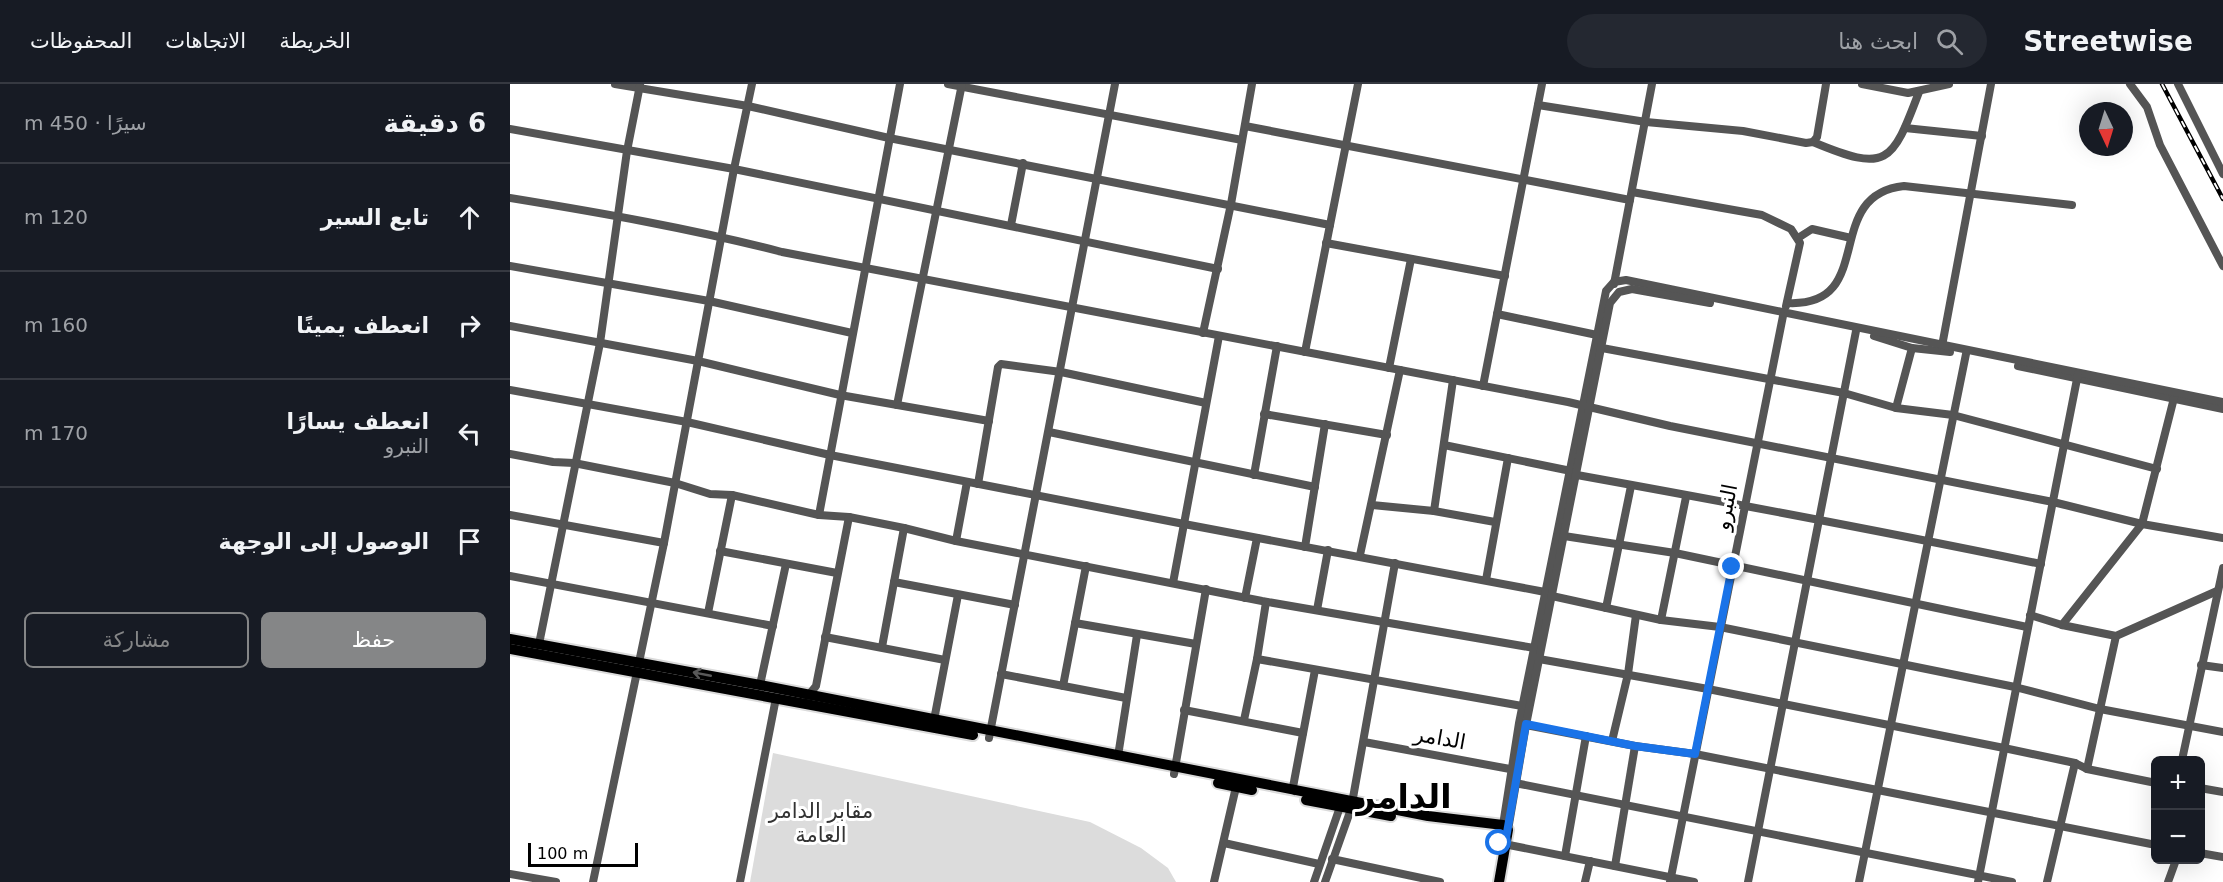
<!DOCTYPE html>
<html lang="ar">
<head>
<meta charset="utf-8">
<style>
  :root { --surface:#171b24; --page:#242831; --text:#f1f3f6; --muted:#9ea1a6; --line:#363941; --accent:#858687 }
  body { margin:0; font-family:"DejaVu Sans",Cairo,sans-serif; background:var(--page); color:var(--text); direction:rtl }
  .controls { position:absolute; right:18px; bottom:18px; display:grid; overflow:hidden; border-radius:9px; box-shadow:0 6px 24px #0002 }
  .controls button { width:54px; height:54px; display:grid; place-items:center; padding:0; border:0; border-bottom:2px solid var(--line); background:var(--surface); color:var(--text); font:30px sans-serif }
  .compass { position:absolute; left:1569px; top:18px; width:54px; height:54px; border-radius:50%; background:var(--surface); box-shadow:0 6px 24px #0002; rotate:176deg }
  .scale { position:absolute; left:18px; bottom:15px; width:110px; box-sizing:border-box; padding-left:6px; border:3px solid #000; border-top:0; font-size:16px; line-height:21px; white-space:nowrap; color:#000; -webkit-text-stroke:4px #fff; paint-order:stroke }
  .stop { position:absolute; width:18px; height:18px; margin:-14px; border:4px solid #1a73e8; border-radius:50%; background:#fff }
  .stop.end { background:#1a73e8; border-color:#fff; box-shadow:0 2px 6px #0008 }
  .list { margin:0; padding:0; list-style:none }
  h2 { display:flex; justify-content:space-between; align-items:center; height:78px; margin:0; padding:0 24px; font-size:26px }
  h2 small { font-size:20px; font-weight:400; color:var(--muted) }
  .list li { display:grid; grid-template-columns:39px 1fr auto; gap:18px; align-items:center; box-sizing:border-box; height:108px; padding:0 24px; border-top:2px solid var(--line) }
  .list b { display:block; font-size:22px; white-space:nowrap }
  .list p { margin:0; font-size:20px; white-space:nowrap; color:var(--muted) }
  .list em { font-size:20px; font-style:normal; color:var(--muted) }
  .actions { display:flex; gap:12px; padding:18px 24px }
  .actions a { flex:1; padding:14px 0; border:2px solid var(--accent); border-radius:9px; text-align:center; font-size:21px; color:var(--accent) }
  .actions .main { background:var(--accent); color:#fff }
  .icon { flex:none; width:33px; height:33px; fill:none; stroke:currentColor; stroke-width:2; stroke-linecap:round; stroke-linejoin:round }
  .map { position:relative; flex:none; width:1713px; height:798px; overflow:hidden; direction:ltr }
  header { display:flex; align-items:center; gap:36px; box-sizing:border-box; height:84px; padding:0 30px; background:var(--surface); border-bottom:2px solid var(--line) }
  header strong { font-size:28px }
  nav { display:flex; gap:33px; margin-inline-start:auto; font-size:21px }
  .search { width:420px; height:54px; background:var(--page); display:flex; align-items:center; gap:15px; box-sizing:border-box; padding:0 21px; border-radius:33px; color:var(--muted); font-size:22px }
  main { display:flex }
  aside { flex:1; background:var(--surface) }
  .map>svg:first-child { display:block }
  .green { fill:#dcdcdc }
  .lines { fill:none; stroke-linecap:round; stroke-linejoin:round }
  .major-casing { stroke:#dbdbdb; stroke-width:14 }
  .minor { stroke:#555; stroke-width:8 }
  .major { stroke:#000; stroke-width:10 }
  .rail-casing { stroke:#000; stroke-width:4.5 }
  .rail { stroke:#fff; stroke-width:2; stroke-dasharray:7; stroke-linecap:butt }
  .oneway { stroke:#595959 }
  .route { stroke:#1a73e8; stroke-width:8 }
  .labels { text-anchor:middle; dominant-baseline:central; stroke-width:6; stroke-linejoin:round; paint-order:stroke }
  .street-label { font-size:21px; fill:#000; stroke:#fff }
  .park-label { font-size:21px; fill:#333; stroke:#fff }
  .town-label { font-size:33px; font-weight:bold; fill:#000; stroke:#fff }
</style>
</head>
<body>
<header>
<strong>Streetwise</strong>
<div class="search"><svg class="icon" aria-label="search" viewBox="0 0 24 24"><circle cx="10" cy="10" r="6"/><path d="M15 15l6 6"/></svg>ابحث هنا</div>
<nav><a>الخريطة</a><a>الاتجاهات</a><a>المحفوظات</a></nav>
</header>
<main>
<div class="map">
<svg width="1713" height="798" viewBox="0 0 1713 798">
  <rect width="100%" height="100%" fill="#fff"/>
  <path class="green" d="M263 669 580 738 631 764 658 784 666 798H240Z"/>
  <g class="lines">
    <g class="major-casing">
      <g id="major">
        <path d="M0 555 250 601 918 732 993 741 998 746 989 798"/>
        <path d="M0 565 463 651"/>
        <path d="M708 699 742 706"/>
        <path d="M796 716 881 732"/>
      </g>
    </g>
    <g class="minor">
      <path d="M105 0 238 22 379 54 820 141 848 0"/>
      <path d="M438 0 732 56"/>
      <path d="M1352 0 1398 9 1439 0"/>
      <path d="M1620 0 1637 23 1650 61 1713 182"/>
      <path d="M1668 0 1713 90"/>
      <path d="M1028 21 1136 38 1233 47 1296 59 1303 58 1307 53 1316 0"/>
      <path d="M735 42 1120 116"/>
      <path d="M1395 44 1472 52"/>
      <path d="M0 45 224 85 708 185"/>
      <path d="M1303 58C1377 89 1382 80 1409 8"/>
      <path d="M1122 108 1252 131 1281 145 1290 159 1276 222"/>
      <path d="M0 114C92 129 183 145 272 168L1058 318 1160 342 1543 418 1632 440 1713 454"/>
      <path d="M501 141 513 79"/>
      <path d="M1288 154 1302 145 1341 154"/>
      <path d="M816 159 995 192"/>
      <path d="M0 182 199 217 342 249"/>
      <path d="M1104 200 1142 0"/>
      <path d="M1277 219C1369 224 1310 111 1394 102L1562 121"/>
      <path d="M987 230 1087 251"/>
      <path d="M0 242 188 277 330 311 479 337"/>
      <path d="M693 249 721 120 742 0"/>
      <path d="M1364 252 1402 264 1440 268"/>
      <path d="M1432 262 1481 0"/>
      <path d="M1092 264 1334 309 1386 324 1443 331 1647 385"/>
      <path d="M795 268 820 141"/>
      <path d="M1508 282 1713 325"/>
      <path d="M879 284 901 175"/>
      <path d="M973 302 1032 0"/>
      <path d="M0 306 177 338 320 371 674 440 1035 508"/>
      <path d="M387 321 452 0"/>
      <path d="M1386 324 1402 264"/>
      <path d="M754 330 877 351"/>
      <path d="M539 348 805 403"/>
      <path d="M934 361 1061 387"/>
      <path d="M0 370 43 378 64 379 165 399 200 410 222 411 309 431 339 433 394 444 446 457 752 517 1024 564"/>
      <path d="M744 391 767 262"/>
      <path d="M1067 391C1222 419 1376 448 1531 480"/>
      <path d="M468 400 488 283 491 280 551 288 696 319"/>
      <path d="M862 421 924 427 985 438"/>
      <path d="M924 427 943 296"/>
      <path d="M0 431 154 459"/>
      <path d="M309 431 390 0"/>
      <path d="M1054 452 1165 469 1517 543"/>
      <path d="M446 457 457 398"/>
      <path d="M795 463 815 340"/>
      <path d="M210 467 327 489"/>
      <path d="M850 471 890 286"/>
      <path d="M0 492 263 542"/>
      <path d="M976 496 998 374"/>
      <path d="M384 498 505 521"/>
      <path d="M663 499 709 252"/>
      <path d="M1042 512 1151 536 1210 543 1505 603 1590 625 1713 648"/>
      <path d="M735 514 747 454"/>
      <path d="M1096 524 1121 402"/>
      <path d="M807 526 818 466"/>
      <path d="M198 529 222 411"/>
      <path d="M1520 531 1552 541 1606 552 1707 507"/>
      <path d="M1151 536 1176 413"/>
      <path d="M565 539 686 560"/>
      <path d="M1552 541 1632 440 1664 314"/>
      <path d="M315 553 435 576"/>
      <path d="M29 560 90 259 117 67 130 1"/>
      <path d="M372 563 394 444"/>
      <path d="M747 575 756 518"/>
      <path d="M1029 575 1198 605 1494 664 1565 679 1577 685 1646 699"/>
      <path d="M1691 581 1713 584"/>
      <path d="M491 590 616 614"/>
      <path d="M250 601 276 480"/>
      <path d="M553 602 576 482"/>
      <path d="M297 613 306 602 339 433"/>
      <path d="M674 626 793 649"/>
      <path d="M424 636 448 511"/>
      <path d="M734 636 747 575 1012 622"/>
      <path d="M1016 641 1125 662 1185 670 1646 761"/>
      <path d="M479 654 605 0"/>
      <path d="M1102 657 1118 590 1126 531"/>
      <path d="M854 658 1000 685"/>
      <path d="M608 672 627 551"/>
      <path d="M1672 676 1713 484"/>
      <path d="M1577 685 1606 552"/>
      <path d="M664 690 696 505"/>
      <path d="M1005 699 1502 798"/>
      <path d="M1690 704 1713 708"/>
      <path d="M785 707 783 703 805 586"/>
      <path d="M993 741 1009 639 1096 207 1104 198 1116 196 1713 318"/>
      <path d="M998 746 1016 641 1100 219 1109 208 1122 205 1200 219"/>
      <path d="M714 759 809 780"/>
      <path d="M989 759 1184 798"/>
      <path d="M1690 769 1713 773"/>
      <path d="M1055 772 1076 652"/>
      <path d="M822 775 930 798"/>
      <path d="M1105 782 1125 662"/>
      <path d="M0 790 46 798"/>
      <path d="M83 798 154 459 224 85 242 0"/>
      <path d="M230 798 266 614"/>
      <path d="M704 798 726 703"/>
      <path d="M804 798 831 720"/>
      <path d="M815 798 841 725 885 479"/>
      <path d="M1075 798 1080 777"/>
      <path d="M1160 798 1273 232"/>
      <path d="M1238 798 1346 247"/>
      <path d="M1349 798 1456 270"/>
      <path d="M1468 798 1568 290"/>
      <path d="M1537 798 1565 679"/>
      <path d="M1658 798 1666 776"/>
    </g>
    <use href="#major" class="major"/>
    <g class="rail-casing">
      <path id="rail" d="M1652 0 1713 115"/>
    </g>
    <use href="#rail" class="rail"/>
  </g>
  <defs><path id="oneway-shaft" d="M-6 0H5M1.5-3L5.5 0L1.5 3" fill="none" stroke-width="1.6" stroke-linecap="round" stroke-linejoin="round" transform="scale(1.5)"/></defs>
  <use class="oneway" href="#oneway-shaft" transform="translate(192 590) rotate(-169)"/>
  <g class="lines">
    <path class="route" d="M989 759 995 760 1016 640 1125 662 1185 670 1222 483"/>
  </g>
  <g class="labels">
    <g class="street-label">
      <text transform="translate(1216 423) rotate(-79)">النبرو</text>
      <text transform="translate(930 654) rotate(10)">الدامر</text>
    </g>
    <g class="park-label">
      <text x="311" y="727">مقابر الدامر<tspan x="311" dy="24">العامة</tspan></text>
    </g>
    <g class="town-label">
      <text x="894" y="712">الدامر</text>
    </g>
  </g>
</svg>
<div class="controls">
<button>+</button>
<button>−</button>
</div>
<svg class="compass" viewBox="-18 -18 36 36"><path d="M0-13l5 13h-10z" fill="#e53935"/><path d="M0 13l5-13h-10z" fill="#9ea1a6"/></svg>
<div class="scale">100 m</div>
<div class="stop" style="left:989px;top:759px"></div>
<div class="stop end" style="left:1222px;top:483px"></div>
</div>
<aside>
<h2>6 دقيقة<small>سيرًا · 450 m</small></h2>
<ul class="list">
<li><svg class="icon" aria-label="ahead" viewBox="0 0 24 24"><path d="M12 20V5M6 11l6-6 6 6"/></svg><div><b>تابع السير</b></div><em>120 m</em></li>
<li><svg class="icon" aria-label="right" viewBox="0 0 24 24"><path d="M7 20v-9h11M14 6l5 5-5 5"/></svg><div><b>انعطف يمينًا</b></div><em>160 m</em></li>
<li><svg class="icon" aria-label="left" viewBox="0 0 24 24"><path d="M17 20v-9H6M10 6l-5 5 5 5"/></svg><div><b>انعطف يسارًا</b><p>النبرو</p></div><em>170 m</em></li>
<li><svg class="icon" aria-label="arrive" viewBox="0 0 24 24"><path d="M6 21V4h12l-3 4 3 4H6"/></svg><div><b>الوصول إلى الوجهة</b></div></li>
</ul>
<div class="actions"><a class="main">حفظ</a><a>مشاركة</a></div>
</aside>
</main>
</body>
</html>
